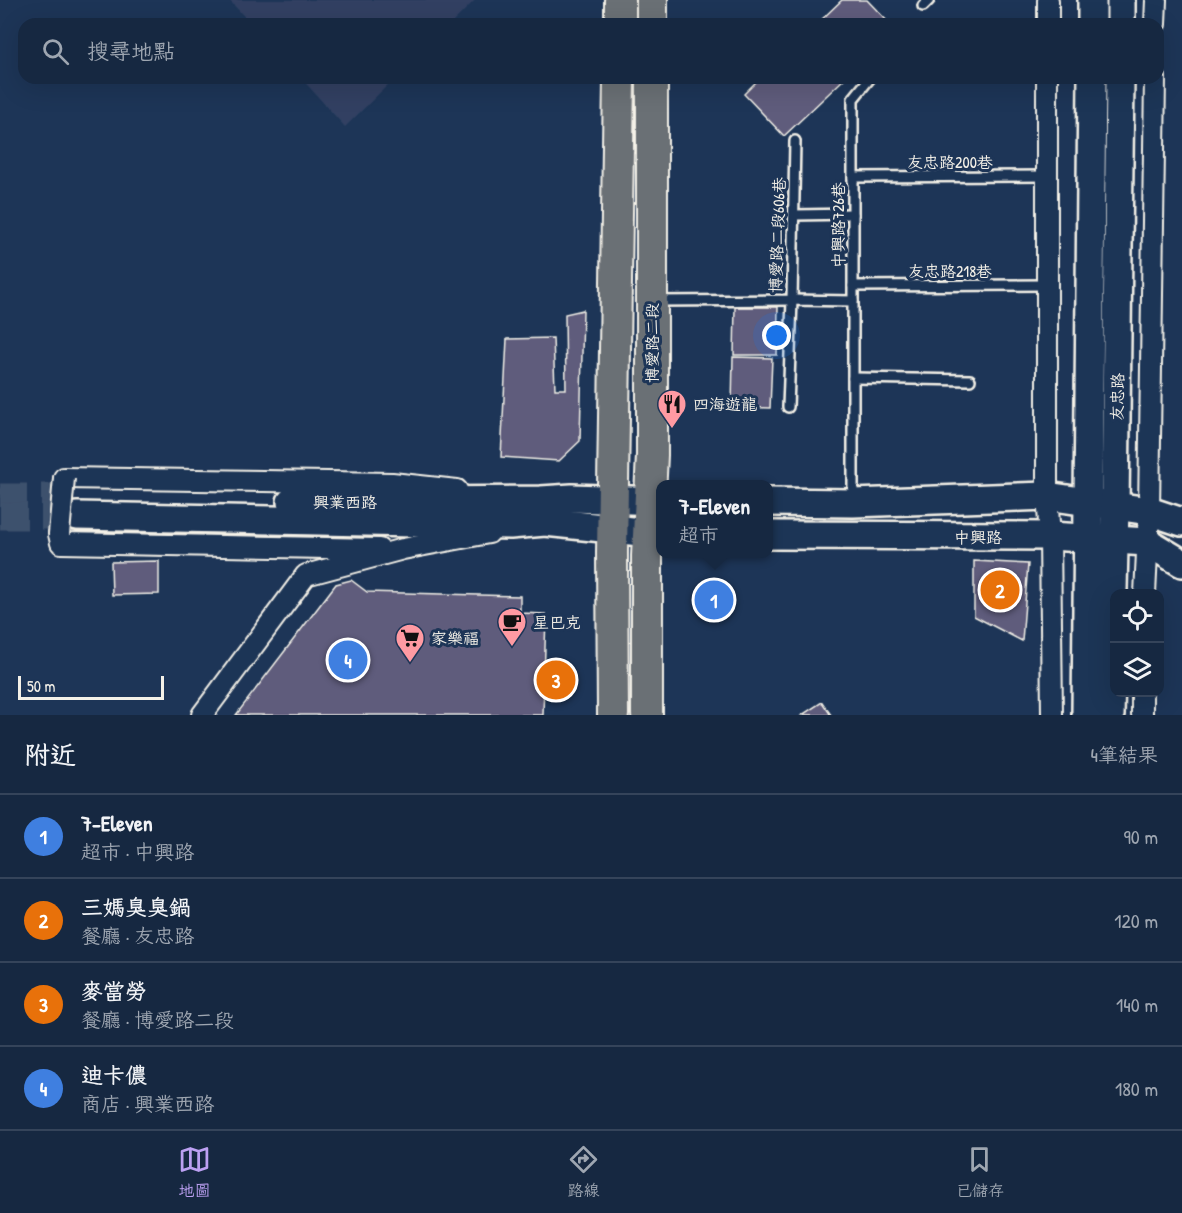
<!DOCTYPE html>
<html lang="zh-TW">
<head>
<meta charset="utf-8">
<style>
  :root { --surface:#162841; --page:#1f3048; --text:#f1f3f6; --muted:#9ea6b1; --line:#35445a; --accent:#bca0f2 }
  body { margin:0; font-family:"Patrick Hand","LXGW WenKai TC",sans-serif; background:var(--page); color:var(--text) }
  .controls { position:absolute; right:18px; bottom:18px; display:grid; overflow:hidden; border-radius:12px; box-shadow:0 6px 24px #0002 }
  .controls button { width:54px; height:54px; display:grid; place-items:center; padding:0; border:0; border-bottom:2px solid var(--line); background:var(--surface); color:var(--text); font:30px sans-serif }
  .scale { position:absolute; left:18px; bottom:15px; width:146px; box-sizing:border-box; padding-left:6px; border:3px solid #f4f1e8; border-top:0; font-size:16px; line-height:21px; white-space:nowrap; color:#f4f1e8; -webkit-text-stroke:4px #1d3557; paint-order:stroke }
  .you { position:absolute; left:777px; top:336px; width:21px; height:21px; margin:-15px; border:4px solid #fff; border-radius:50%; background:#1a73e8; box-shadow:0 0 0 9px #1a73e833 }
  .badge { display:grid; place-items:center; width:39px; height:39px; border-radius:50%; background:var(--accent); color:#fff; font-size:20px; font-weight:700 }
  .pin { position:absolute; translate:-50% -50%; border:3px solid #fff; box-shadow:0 2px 6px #0006 }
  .popup { position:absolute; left:656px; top:480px; width:117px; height:78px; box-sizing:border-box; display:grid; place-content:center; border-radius:12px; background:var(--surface); filter:drop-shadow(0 2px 4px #0005); font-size:20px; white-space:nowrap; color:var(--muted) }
  .popup b { font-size:22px; color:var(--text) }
  .popup::after { content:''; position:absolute; left:50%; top:100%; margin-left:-12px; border:12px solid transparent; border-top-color:var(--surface) }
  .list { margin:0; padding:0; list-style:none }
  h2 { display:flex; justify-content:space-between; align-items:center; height:78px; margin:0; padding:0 24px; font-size:26px }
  h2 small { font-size:20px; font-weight:400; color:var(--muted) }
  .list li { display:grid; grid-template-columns:39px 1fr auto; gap:18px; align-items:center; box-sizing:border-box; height:84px; padding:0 24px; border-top:2px solid var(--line) }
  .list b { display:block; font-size:22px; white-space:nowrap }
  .list p { margin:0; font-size:20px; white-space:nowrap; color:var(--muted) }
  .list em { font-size:20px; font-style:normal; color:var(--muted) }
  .icon { flex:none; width:33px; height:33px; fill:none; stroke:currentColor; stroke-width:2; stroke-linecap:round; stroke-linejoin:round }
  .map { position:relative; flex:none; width:1182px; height:715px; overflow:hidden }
  .search { position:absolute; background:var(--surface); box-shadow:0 6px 24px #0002; left:18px; right:18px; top:18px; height:66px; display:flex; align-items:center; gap:15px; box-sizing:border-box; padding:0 21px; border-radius:18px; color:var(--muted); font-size:22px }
  .sheet { height:414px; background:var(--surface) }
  nav { display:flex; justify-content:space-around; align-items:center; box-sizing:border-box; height:84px; border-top:2px solid var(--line); background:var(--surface); font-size:16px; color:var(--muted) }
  nav a { display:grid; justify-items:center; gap:3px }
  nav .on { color:var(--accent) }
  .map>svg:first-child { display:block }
  .built { fill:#304162 }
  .building { fill:#5e5c7c; stroke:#f4f1e8; stroke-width:1.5 }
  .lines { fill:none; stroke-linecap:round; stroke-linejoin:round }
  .secondary-tunnel { stroke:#3d516d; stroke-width:27; stroke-dasharray:27 14; stroke-linecap:butt }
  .lane-casing { stroke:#f4f1e8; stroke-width:14 }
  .street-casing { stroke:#f4f1e8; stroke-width:24 }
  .secondary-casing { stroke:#f4f1e8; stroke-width:32 }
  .primary-casing { stroke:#f4f1e8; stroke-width:34 }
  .lane { stroke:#1d3557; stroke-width:9 }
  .street { stroke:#1d3557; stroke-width:20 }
  .secondary { stroke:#1d3557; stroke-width:27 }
  .primary { stroke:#6b6f75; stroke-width:30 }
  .street-bridge-casing { stroke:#f4f1e8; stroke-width:24; stroke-linecap:butt }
  .street-bridge { stroke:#1d3557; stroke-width:20 }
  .labels { text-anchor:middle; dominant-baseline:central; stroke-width:6; stroke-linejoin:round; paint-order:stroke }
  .street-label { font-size:16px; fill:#f4f1e8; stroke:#1d3557 }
  .poi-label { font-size:16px; fill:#f4f1e8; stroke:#1d3557; text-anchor:start }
</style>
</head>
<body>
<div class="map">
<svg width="1182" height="715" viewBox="0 0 1182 715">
  <rect width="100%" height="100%" fill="#1d3557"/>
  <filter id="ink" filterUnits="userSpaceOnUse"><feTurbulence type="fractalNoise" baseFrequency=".0167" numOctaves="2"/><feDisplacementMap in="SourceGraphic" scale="12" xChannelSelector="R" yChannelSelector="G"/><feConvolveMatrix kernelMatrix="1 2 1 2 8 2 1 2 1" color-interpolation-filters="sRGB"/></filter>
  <g filter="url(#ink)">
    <g class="built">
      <path d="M229 0H475L451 24H251Z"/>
      <path d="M301 78H395L345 127Z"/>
    </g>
    <g class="building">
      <path d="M842 0H867L890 24H817Z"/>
      <path d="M760 78H845L784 136 744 94Z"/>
      <path d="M735 307H778L777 355H734Z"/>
      <path d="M583 310 580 441 559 461 501 457 507 339 553 338 555 389H566L565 314Z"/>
      <path d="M733 357 772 358 770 408 732 407Z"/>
      <path d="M159 561V594L112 595 111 562Z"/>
      <path d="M974 561 1028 564 1022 641 974 616Z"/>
      <path d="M351 580 367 592 520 596V613L546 614 543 715H236L336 584Z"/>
      <path d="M822 702 831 715H802Z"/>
    </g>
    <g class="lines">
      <g class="secondary-tunnel">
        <path d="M0 497H63"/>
        <path d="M0 516H77"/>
      </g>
      <g class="lane-casing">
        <g id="lane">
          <path d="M923 6 929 0"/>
          <path d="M853 177 1047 176"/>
          <path d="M795 215 853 214"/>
          <path d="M853 286 1046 285"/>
          <path d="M654 301 792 300 795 141"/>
          <path d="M853 378 970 380"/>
          <path d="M788 407 792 300 853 301"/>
          <path d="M853 502V99L870 78"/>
        </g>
      </g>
      <g class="street-casing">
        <g id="street">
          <path d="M1048 24V0"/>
          <path d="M1155 24 1156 0"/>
          <path d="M1047 78V496L1050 536 1052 715"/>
          <path d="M64 478 392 483 457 490"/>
          <path d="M59 534 61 543 379 549"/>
          <path d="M1145 594 1149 511 1155 78"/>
          <path d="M202 715 306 575 403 549 489 533"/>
          <path d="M1142 715V692"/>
        </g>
      </g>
      <g class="secondary-casing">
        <g id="secondary">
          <path d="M1092 24V0"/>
          <path d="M1121 24V0"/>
          <path d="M291 502 541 500 572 498 660 501"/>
          <path d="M768 502 853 503 1047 496 1149 511 1182 522"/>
          <path d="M77 516 510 525 545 522 660 534"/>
          <path d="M768 535 1050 536 1147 542 1182 563"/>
          <path d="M1086 715 1092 78"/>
          <path d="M1110 715 1115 505 1120 78"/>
        </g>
      </g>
      <g class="primary-casing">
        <g id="primary">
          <path d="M620 24V0"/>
          <path d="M652 24V0"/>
          <path d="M613 715 612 553 619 78"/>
          <path d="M647 715V556L652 455V78"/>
        </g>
      </g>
      <use href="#lane" class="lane"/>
      <use href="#street" class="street"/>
      <use href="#secondary" class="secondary"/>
      <use href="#primary" class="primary"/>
      <g class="street-bridge-casing">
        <path id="street-bridge" d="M59 534 64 478"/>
      </g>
      <use href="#street-bridge" class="street-bridge"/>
    </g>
  </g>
  <defs>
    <g id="restaurant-pin" transform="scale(1.5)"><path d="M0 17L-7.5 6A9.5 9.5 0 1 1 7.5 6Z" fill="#ff9aa2" stroke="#1d3557"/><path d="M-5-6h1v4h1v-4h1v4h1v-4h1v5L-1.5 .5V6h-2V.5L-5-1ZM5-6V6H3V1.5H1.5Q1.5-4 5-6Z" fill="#111"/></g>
    <g id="cafe-pin" transform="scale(1.5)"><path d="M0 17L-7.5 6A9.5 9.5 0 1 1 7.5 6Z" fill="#ff9aa2" stroke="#1d3557"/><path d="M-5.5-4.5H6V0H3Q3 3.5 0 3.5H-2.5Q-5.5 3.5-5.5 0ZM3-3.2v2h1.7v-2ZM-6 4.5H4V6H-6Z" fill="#111"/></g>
    <g id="supermarket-pin" transform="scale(1.5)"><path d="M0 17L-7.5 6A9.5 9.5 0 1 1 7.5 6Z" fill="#ff9aa2" stroke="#1d3557"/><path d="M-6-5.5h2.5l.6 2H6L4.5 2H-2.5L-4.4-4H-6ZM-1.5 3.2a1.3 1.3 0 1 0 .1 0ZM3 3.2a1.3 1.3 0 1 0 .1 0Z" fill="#111"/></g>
  </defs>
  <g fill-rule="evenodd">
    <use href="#restaurant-pin" x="672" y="404"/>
    <use href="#cafe-pin" x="512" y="622"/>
    <use href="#supermarket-pin" x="410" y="638"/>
  </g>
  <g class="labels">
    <g class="street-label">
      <text x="950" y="162">友忠路200巷</text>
      <text transform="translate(838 225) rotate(-90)">中興路726巷</text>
      <text transform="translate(777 235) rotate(-88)">博愛路二段606巷</text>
      <text x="950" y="271">友忠路218巷</text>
      <text transform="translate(652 343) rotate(-90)">博愛路二段</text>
      <text transform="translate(1117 397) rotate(-89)">友忠路</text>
      <text x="345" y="502">興業西路</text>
      <text x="978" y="537">中興路</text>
    </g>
    <g class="poi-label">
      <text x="693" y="404">四海遊龍</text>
      <text x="533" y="622">星巴克</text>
      <text x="431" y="638">家樂福</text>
    </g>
  </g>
</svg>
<div class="controls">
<button><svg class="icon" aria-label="locate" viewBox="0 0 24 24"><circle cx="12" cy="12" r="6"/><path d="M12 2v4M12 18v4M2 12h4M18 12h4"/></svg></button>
<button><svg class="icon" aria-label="layers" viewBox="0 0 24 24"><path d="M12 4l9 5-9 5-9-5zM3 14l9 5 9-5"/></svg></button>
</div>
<div class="scale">50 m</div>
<div class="you"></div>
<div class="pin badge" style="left:714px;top:600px;background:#3f7fe0">1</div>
<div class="popup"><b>7-Eleven</b>超市</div>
<div class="pin badge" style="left:1000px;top:590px;background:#e8710a">2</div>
<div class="pin badge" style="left:556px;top:680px;background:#e8710a">3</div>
<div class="pin badge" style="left:348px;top:660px;background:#3f7fe0">4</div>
<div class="search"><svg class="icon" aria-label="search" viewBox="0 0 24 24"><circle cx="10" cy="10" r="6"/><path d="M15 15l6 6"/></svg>搜尋地點</div>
</div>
<section class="sheet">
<h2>附近<small>4筆結果</small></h2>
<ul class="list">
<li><span class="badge" style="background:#3f7fe0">1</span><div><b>7-Eleven</b><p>超市 · 中興路</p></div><em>90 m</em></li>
<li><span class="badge" style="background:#e8710a">2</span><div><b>三媽臭臭鍋</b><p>餐廳 · 友忠路</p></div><em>120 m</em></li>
<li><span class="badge" style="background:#e8710a">3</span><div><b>麥當勞</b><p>餐廳 · 博愛路二段</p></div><em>140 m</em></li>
<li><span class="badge" style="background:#3f7fe0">4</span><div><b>迪卡儂</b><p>商店 · 興業西路</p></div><em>180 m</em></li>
</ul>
</section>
<nav>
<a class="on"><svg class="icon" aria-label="map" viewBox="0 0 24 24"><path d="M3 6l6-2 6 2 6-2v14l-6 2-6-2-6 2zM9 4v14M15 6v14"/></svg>地圖</a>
<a><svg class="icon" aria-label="directions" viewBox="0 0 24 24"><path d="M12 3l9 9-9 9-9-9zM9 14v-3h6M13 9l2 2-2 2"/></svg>路線</a>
<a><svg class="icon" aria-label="saved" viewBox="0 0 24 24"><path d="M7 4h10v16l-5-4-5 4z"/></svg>已儲存</a>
</nav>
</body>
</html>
